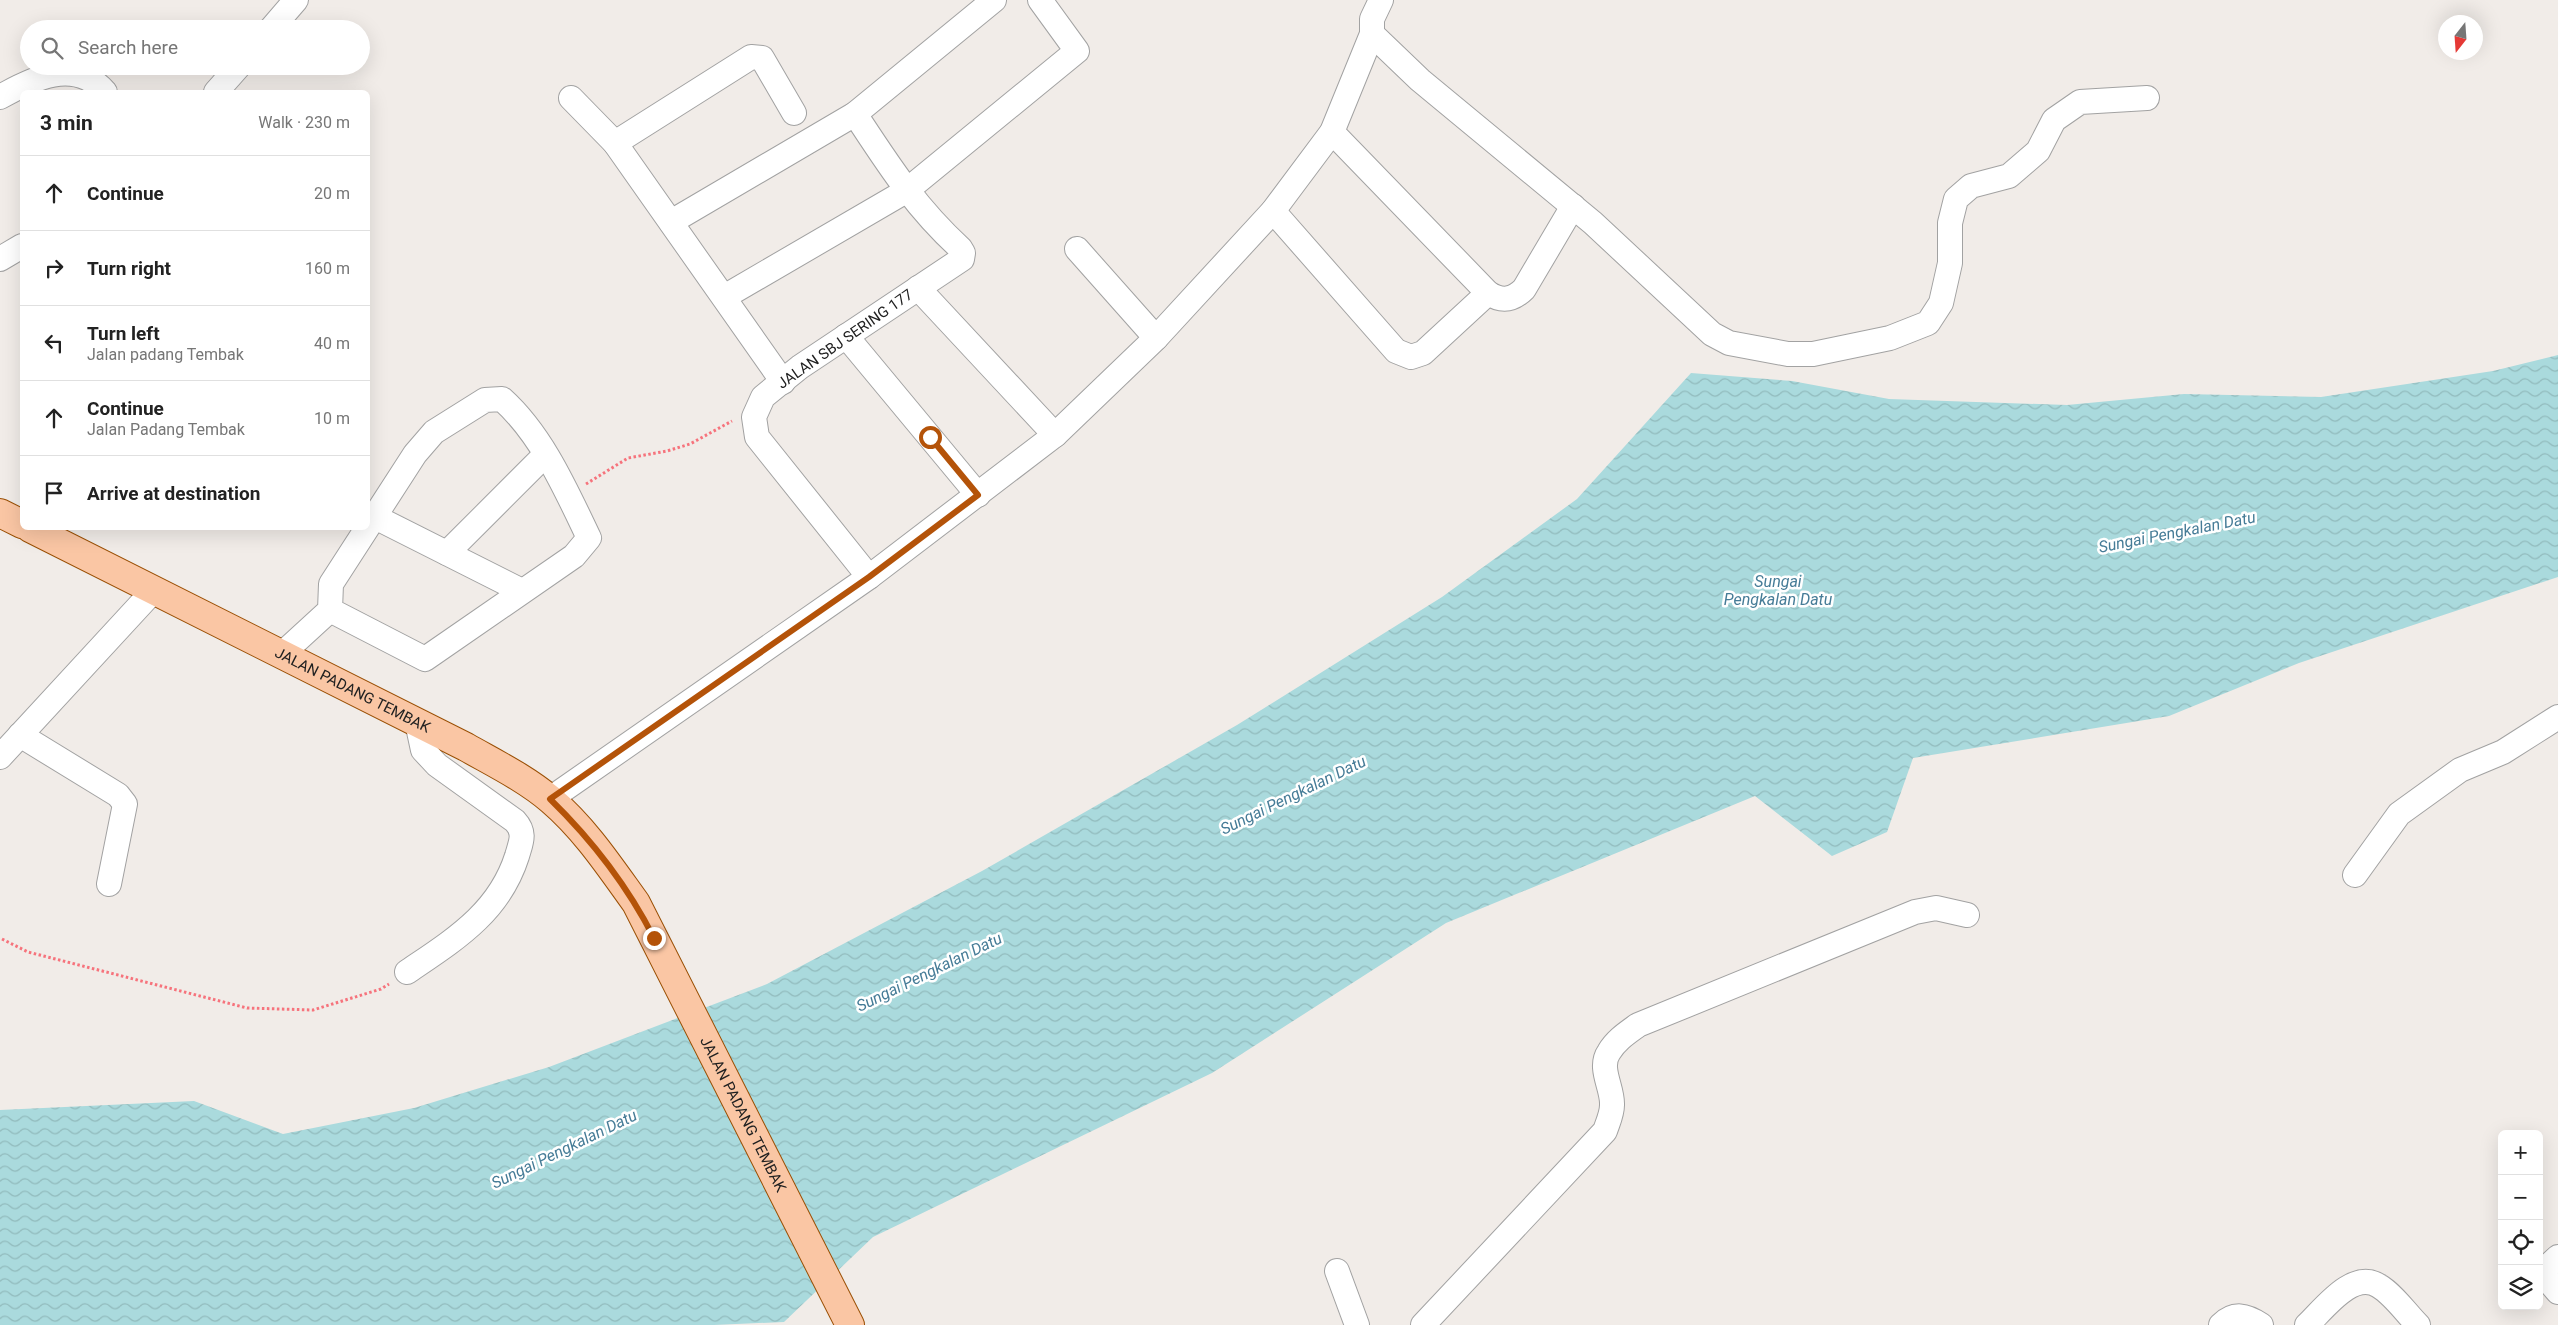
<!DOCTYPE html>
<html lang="en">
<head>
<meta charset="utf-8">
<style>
  :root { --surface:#fff; --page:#f6f6f6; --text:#222; --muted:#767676; --line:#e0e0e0 }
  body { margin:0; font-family:Roboto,sans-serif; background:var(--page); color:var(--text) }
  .controls { position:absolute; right:15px; bottom:15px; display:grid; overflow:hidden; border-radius:8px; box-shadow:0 5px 20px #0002 }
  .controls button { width:45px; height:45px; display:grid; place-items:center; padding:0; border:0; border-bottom:1px solid var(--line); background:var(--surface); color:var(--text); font:25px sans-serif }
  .compass { position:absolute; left:2438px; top:15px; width:45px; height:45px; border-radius:50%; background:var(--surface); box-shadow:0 5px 20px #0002; rotate:197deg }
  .stop { position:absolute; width:15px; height:15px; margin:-11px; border:4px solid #b45309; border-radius:50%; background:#fff }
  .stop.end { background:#b45309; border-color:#fff; box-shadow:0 1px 5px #0008 }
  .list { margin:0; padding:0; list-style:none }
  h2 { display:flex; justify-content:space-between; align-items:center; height:65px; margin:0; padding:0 20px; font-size:21px }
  h2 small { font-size:16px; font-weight:400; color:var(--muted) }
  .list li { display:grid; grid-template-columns:32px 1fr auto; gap:15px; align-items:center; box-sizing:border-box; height:75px; padding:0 20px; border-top:1px solid var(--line) }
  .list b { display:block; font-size:19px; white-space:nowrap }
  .list p { margin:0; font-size:16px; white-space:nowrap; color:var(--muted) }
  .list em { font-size:16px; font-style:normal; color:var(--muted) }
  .icon { flex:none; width:28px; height:28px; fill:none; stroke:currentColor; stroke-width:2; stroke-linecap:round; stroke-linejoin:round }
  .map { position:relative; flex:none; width:2558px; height:1325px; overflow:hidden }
  .search { position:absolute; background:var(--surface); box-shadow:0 5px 20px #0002; left:20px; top:20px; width:350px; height:55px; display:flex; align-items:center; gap:12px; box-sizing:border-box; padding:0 18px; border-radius:28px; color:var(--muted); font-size:19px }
  .panel { position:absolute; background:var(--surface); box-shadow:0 5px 20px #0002; left:20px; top:90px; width:350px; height:440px; border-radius:8px }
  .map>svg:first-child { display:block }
  .water { fill:url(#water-waves) }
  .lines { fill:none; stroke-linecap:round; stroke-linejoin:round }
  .minor-casing { stroke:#a2a2a2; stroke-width:26 }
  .major-casing { stroke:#9a4f04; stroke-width:30 }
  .path { stroke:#f6737c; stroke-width:3; stroke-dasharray:2.5 2.5; stroke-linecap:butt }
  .minor { stroke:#fff; stroke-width:24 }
  .major { stroke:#fac6a4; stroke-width:28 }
  .route { stroke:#b45309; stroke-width:6 }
  .labels { text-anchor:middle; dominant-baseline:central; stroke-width:5; stroke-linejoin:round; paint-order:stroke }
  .street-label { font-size:15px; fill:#212121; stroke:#fff }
  .water-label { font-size:16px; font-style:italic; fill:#467c97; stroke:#fff }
</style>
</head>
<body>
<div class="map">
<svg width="2558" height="1325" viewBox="0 0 2558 1325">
  <defs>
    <pattern id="water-waves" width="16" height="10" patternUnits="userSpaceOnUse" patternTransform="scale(1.25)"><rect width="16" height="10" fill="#aadadd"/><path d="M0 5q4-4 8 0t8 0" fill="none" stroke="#92bbbd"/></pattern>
  </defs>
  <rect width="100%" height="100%" fill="#f1ece8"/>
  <path class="water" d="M2558 355V577L2299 663 2169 716 1913 758 1887 832 1832 856 1755 796 1446 923 1212 1073 873 1237 784 1322 714 1325H0V1110L194 1101 283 1134 414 1108 549 1067 767 984 982 871 1237 725 1442 597 1577 499 1691 373 1792 381 1889 399 2067 405 2184 394 2321 397 2493 371Z"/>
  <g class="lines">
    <g class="minor-casing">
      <g id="minor">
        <path d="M271 29 296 0"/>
        <path d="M1372 34 1420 80 1593 223 1712 334 1729 343 1788 354H1813L1890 338 1928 323 1941 303 1950 263V223L1956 199 1971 186 2009 176 2038 151 2054 120 2080 102 2147 98"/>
        <path d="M216 92 239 66"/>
        <path d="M0 97C32 79 75 57 105 92"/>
        <path d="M571 98 615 143 783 382"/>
        <path d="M855 114C888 164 915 207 960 248L963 253 962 259 800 367 763 397 754 417 757 437 869 577"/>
        <path d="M1332 132 1488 293C1502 302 1513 300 1524 289L1573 206"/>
        <path d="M615 143 751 57 762 58 794 113"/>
        <path d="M1273 211 1396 351 1411 357 1423 353 1488 293"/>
        <path d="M671 222 855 114 994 0"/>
        <path d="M1077 249 1156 338"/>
        <path d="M0 259 22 246"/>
        <path d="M918 288 1055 435"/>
        <path d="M724 297 906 191 1077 51 1040 0"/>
        <path d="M846 336 978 495"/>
        <path d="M375 517 522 591"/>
        <path d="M447 553 545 455"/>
        <path d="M282 654 330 610 425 659 574 556 589 538C566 490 542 435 502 399L485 400 434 432 415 454 331 584 330 610"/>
        <path d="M20 735 118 795 125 804 109 884"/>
        <path d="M0 757 154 590"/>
        <path d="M550 799 869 577 1055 435 1156 338 1273 211 1332 132 1372 34V19L1381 0"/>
        <path d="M2355 875 2399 814 2460 770 2503 752 2558 717"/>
        <path d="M407 972C454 940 499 913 517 856 521 842 526 833 515 821L437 765 423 750 417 722"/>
        <path d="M2558 1257 2547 1267 2546 1278 2558 1292"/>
        <path d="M1337 1271 1357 1325"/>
        <path d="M1423 1325 1605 1131C1608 1122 1612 1114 1612 1105 1613 1088 1598 1068 1609 1052 1616 1040 1627 1033 1638 1025L1915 912 1936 908 1967 915"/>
        <path d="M2221 1325C2234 1312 2246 1315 2261 1325"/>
        <path d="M2307 1325C2324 1309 2353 1269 2379 1286 2394 1295 2406 1313 2418 1325"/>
      </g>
    </g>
    <g class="major-casing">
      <g id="major">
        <path d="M0 513 22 524"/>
        <path id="s1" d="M30 528 466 747C494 763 525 778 551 800 585 829 610 867 636 903L850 1325"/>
      </g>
    </g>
    <g class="path">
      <path d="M586 484 628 458 667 451 690 444 732 421"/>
      <path d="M2 939 28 952 247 1008 313 1010 381 989 389 984"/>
    </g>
    <use href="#minor" class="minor"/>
    <use href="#major" class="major"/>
  </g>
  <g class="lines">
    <path class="route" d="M654 938C627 885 593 841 550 799L869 577 978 495 930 437"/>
  </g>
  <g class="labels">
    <g class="street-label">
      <text transform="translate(845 339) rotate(-35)">JALAN SBJ SERING 177</text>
      <text stroke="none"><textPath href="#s1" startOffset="361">JALAN PADANG TEMBAK</textPath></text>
      <text stroke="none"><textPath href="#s1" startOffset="959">JALAN PADANG TEMBAK</textPath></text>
    </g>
    <g class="water-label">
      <text transform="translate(2177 532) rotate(-11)">Sungai Pengkalan Datu</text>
      <text x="1778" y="581">Sungai<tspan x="1778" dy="18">Pengkalan Datu</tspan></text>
      <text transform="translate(1293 795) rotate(-26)">Sungai Pengkalan Datu</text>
      <text transform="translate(929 972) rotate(-26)">Sungai Pengkalan Datu</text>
      <text transform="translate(564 1149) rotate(-26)">Sungai Pengkalan Datu</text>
    </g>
  </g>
</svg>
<div class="controls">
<button>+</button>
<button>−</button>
<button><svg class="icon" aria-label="locate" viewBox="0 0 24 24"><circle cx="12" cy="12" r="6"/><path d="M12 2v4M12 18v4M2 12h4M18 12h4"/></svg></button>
<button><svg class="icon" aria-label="layers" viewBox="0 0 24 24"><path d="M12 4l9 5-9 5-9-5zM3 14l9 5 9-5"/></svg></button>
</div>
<svg class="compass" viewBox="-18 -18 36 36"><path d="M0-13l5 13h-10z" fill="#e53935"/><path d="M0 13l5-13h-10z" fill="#767676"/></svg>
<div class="stop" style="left:930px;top:437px"></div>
<div class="stop end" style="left:654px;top:938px"></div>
<div class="search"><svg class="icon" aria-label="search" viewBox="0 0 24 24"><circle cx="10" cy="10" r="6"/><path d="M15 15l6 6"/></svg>Search here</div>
<section class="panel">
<h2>3 min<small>Walk · 230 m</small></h2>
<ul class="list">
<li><svg class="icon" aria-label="ahead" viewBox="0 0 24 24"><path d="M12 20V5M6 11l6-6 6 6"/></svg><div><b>Continue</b></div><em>20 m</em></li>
<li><svg class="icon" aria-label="right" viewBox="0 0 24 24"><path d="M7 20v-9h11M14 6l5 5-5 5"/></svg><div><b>Turn right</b></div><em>160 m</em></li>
<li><svg class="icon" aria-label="left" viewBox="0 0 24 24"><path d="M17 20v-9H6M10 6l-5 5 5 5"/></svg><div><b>Turn left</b><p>Jalan padang Tembak</p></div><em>40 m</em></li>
<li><svg class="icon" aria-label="ahead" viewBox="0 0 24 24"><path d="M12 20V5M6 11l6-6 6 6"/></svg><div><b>Continue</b><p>Jalan Padang Tembak</p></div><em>10 m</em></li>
<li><svg class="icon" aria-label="arrive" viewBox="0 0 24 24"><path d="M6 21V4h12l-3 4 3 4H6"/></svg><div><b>Arrive at destination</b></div></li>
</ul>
</section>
</div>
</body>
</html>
